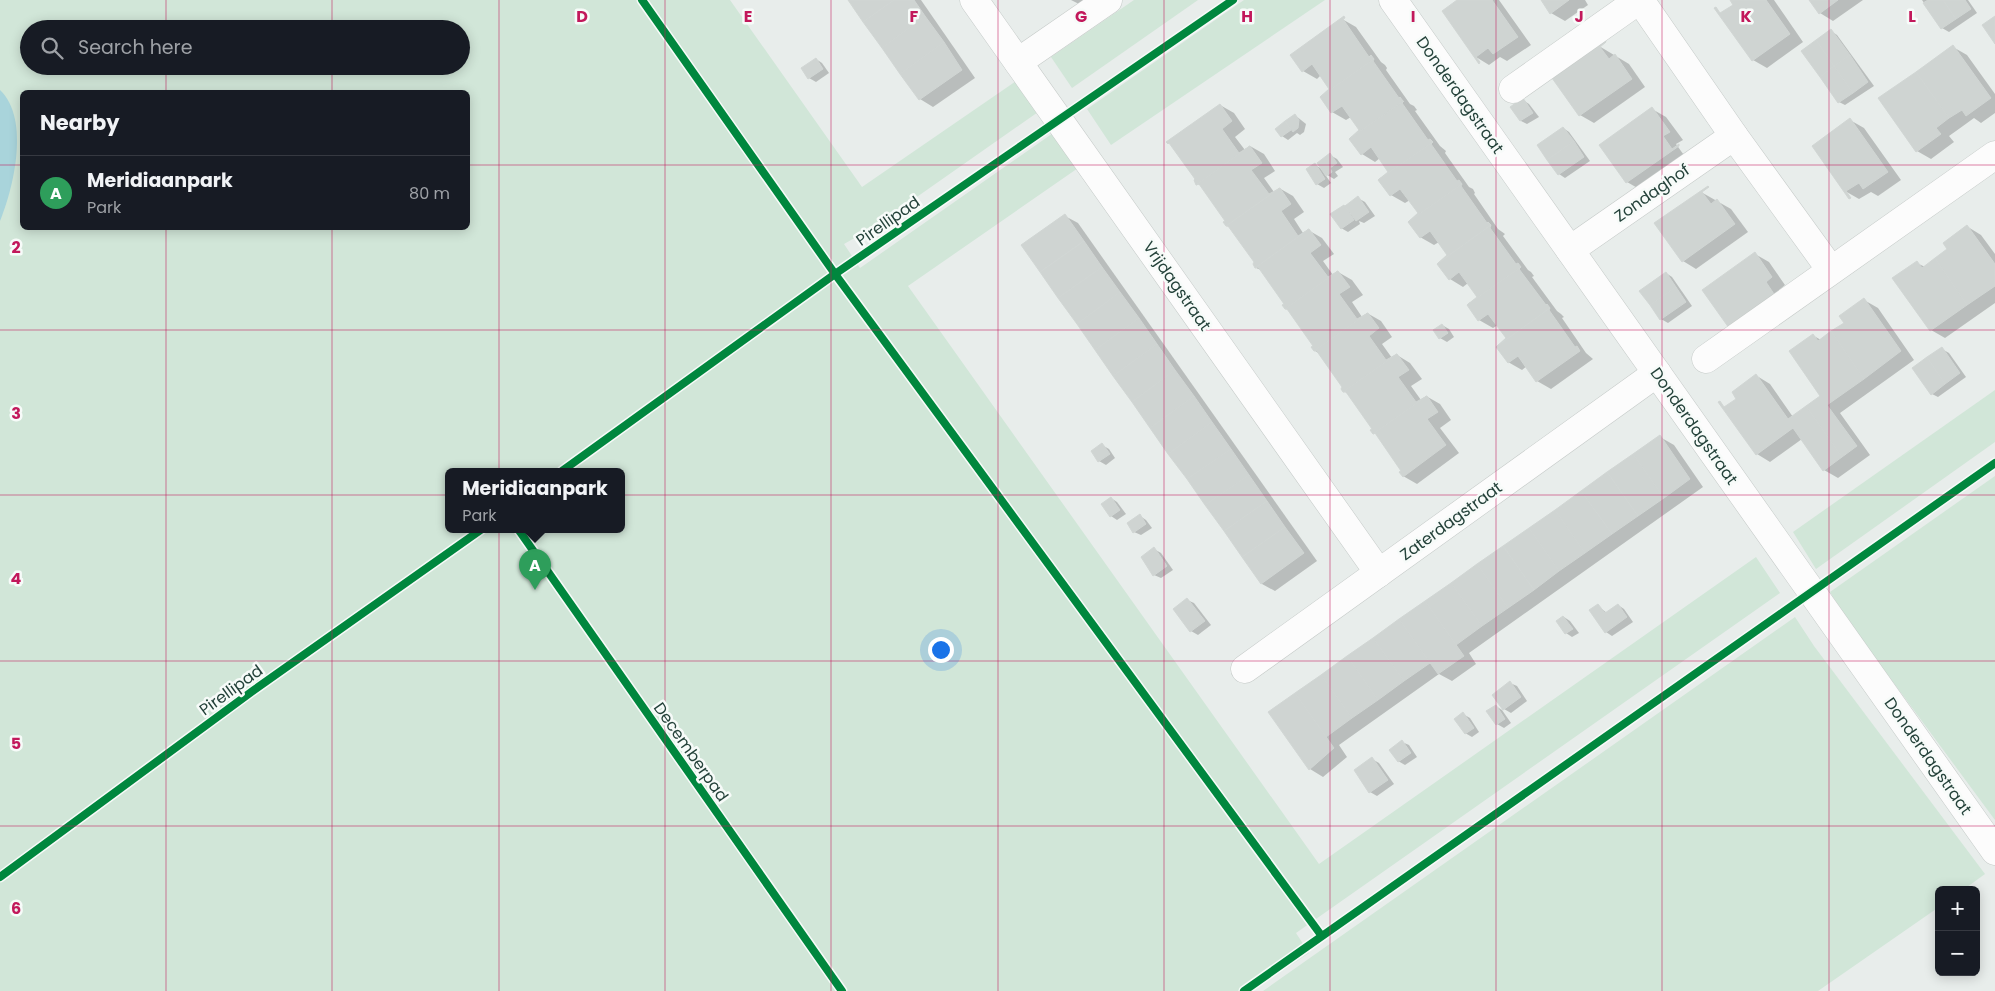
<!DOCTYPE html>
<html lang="en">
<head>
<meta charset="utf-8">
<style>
  :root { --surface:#171b24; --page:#242831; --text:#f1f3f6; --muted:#9ea1a6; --line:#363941; --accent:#697e78 }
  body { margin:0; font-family:Poppins,sans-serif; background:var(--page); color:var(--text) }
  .controls { position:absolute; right:15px; bottom:15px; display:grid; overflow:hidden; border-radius:8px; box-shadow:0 2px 12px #0003 }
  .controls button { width:45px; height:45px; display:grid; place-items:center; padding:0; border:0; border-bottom:1px solid var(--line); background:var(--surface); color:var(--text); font:25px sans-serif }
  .you { position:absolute; left:940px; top:649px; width:18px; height:18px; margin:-12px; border:4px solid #fff; border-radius:50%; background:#1a73e8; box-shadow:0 0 0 8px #1a73e833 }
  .badge { display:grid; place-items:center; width:32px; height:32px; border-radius:50%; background:var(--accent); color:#fff; font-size:16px; font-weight:700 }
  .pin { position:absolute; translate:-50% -41px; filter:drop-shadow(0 1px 2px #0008) }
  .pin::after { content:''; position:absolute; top:26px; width:18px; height:15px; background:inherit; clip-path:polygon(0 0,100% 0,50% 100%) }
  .popup { position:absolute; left:445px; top:468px; width:180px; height:65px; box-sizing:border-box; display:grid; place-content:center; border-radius:8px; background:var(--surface); filter:drop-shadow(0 1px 4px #0005); font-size:16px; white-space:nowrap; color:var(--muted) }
  .popup b { font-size:19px; color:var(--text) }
  .popup::after { content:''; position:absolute; left:50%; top:100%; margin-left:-10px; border:10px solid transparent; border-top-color:var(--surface) }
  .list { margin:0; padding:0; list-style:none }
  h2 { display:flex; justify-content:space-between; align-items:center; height:65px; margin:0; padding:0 20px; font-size:21px }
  h2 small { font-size:16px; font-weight:400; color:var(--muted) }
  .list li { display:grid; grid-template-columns:32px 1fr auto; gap:15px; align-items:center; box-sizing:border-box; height:75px; padding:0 20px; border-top:1px solid var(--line) }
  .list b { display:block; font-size:19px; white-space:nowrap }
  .list p { margin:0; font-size:16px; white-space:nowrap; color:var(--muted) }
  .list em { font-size:16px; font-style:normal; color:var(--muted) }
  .icon { flex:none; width:28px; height:28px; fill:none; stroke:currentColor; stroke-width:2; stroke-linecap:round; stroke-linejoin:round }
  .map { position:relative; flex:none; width:1995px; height:991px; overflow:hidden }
  .search { position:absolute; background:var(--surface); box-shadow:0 2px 12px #0003; left:20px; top:20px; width:450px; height:55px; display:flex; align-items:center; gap:12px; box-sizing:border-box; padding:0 18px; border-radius:28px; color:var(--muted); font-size:19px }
  .panel { position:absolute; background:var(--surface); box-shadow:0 2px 12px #0003; left:20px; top:90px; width:450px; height:140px; border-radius:8px }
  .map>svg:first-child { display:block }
  .green { fill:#d1e6d8; fill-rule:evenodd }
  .water { fill:#a9d4db }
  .shadow { fill:#0003 }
  .building { fill:#cfd4d2; stroke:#d1d6d4 }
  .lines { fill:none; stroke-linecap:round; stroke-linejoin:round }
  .minor-casing { stroke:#c5cac8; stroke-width:29 }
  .minor { stroke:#fcfcfc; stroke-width:28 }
  .cycleway-casing { stroke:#f7fbf9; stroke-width:11 }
  .cycleway { stroke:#00873e; stroke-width:8 }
  .grid { fill:none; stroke:#c2185b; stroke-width:1; stroke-opacity:0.55 }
  .labels { text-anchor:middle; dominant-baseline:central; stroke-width:5; stroke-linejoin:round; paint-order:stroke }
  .street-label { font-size:16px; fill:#24423a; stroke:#f7fbf9 }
  .grid-label { font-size:16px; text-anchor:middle; font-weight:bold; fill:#c2185b; stroke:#f7fbf9; stroke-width:5; stroke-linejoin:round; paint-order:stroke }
</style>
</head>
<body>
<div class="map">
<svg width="1995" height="991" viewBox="0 0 1995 991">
  <rect width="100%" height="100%" fill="#e8edeb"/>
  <g class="green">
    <path d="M0 0H730L862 187 1019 79 1041 110 874 227 844 244 860 268 1056 131 1081 166 908 286 1319 864 1756 557 1780 593 1296 933 1309 953 1252 991H0ZM29 29H461V66H29ZM22 92H468V228H22ZM449 471H621V529H449Z"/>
    <path d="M1134 0H1198L1072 88 1051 57Z"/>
    <path d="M1244 0H1325L1111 145 1087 109Z"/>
    <path d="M1995 390V442L1816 569 1793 532Z"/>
    <path d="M1995 476V820L1848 621 1830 592Z"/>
    <path d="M1795 617 1814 646 1985 874 1963 890H1939V907L1818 991H1263Z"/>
  </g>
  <path class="water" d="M0 90C30 119 14 186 0 221Z"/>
  <g class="shadow">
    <path d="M850 0H921L975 78 933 107 920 99Z"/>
    <path d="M1071 0H1085L1079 4Z"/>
    <path d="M1459 0H1499L1531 45 1507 61 1500 57 1489 65 1476 57Z"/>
    <path d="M1542 0H1585L1588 5 1565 21 1551 13Z"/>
    <path d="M1731 0H1774L1803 42 1767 68 1753 60 1721 14 1734 5Z"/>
    <path d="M1811 0H1863L1833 21 1820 13Z"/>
    <path d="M1922 0H1968L1977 13 1949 32 1942 28Z"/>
    <path d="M1342 19 1356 27 1381 62 1385 65 1387 68 1386 70 1410 104 1414 106 1417 110 1415 111 1440 146 1446 151 1445 153 1469 187 1473 189 1475 193 1474 194 1498 229 1505 234 1503 236 1528 270 1531 272 1534 276 1532 277 1557 311 1561 314 1564 317 1562 318 1586 353 1593 359 1551 389 1537 381 1527 366 1522 370 1508 362 1497 346 1507 339 1498 325 1493 328 1479 320 1468 304 1478 297 1468 283 1463 287 1450 279 1449 256 1439 242 1434 245 1420 237 1419 214 1410 200 1405 203 1391 195 1390 172 1380 158 1375 162 1362 154 1350 138 1361 131 1351 117 1346 120 1332 112 1331 89 1321 75 1317 79 1303 71Z"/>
    <path d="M1831 31 1837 35 1874 86 1845 105 1839 102Z"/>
    <path d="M1599 46 1629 64 1645 87 1594 123 1580 115Z"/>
    <path d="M1953 47 1967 55 1995 94V113L1981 123 1974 118 1963 126 1949 136 1954 142 1931 159 1917 151Z"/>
    <path d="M816 59 822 63 829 73 816 82 809 78Z"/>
    <path d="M1523 100 1529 104 1539 117 1527 124 1521 121Z"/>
    <path d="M1220 105 1234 113 1245 129 1235 137 1245 150 1250 146 1264 154 1275 171 1264 178 1274 192 1279 188 1293 196 1304 212 1294 219 1303 233 1308 230 1322 238 1334 254 1323 261 1333 275 1338 272 1352 280 1363 295 1352 302 1362 317 1367 313 1381 321 1392 337 1382 344 1392 358 1397 355 1410 363 1422 379 1411 386 1421 400 1426 396 1440 404 1451 420 1440 428 1459 453 1417 484 1403 476 1402 471 1378 436 1372 430 1373 429 1349 395 1342 389 1344 387 1320 354 1315 351 1313 347 1315 346 1290 311 1286 309 1285 305 1261 270 1256 268 1254 264 1256 263 1231 228 1227 226 1226 221 1203 187 1198 184Z"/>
    <path d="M1652 109 1666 117 1683 140 1676 144 1686 158 1641 190 1627 182 1601 145Z"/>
    <path d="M1296 116 1306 124 1304 132 1300 135 1297 133 1288 140 1282 136 1277 129Z"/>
    <path d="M1850 120 1864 128 1901 180 1878 196 1871 192 1859 199 1845 191Z"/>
    <path d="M1563 128 1569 132 1590 161 1565 178 1559 174Z"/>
    <path d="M1330 155 1337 159 1343 167 1335 172 1338 176 1334 179 1324 173 1331 183 1324 188 1317 184 1307 170 1315 165 1324 170Z"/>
    <path d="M1701 192 1731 209 1748 232 1696 269 1683 261Z"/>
    <path d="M1358 198 1365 202 1375 216 1364 223 1359 221 1360 224 1348 232 1341 228 1332 214Z"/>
    <path d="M1065 216 1078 223 1317 561 1275 591 1262 584Z"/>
    <path d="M1968 227 1981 235 1995 254V303L1945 338 1931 330 1894 279 1917 263 1925 267 1949 250Z"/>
    <path d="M1755 254 1769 262 1785 285 1779 290 1789 303 1703 290Z"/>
    <path d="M1666 273 1672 277 1692 306 1668 323 1661 319 1641 291Z"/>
    <path d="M1864 300 1878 308 1914 360 1840 413 1870 455 1838 478 1824 470 1802 439 1770 462 1757 454 1738 399 1757 376 1770 384 1793 417 1822 397 1814 336 1821 340 1845 323Z"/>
    <path d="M1442 325 1449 329 1454 337 1447 342 1440 338Z"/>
    <path d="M1942 349 1949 353 1966 377 1938 397 1932 394Z"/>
    <path d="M1660 437 1674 445 1703 487 1469 653 1476 664 1452 681 1439 674 1339 745 1347 757 1323 777 1310 769 1270 712Z"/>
    <path d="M1102 445 1109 449 1115 458 1106 465 1099 461 1093 451Z"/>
    <path d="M1111 498 1117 502 1126 514 1117 520 1111 516Z"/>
    <path d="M1140 516 1146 520 1152 528 1141 535 1134 532Z"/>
    <path d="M1154 549 1161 553 1173 570 1161 578 1154 575Z"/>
    <path d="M1187 600 1194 603 1211 625 1198 635 1191 631Z"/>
    <path d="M1618 605 1624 609 1633 622 1612 636 1606 632 1598 606 1607 613Z"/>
    <path d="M1564 617 1570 621 1579 633 1572 637 1566 633Z"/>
    <path d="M1510 683 1517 686 1527 701 1511 713 1504 709Z"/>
    <path d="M1496 706 1502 710 1511 723 1504 728 1497 724 1488 712Z"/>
    <path d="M1463 714 1470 718 1479 732 1472 737 1465 733Z"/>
    <path d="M1402 742 1409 745 1417 757 1405 765 1398 761Z"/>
    <path d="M1372 759 1379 763 1394 784 1377 796 1370 792Z"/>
  </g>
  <g class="building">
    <path d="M848 0H894L863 22Z"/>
    <path d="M894 0H914L925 16 882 48 863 22Z"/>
    <path d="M1457 0H1492L1518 37 1493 54 1488 48 1476 57 1480 62 1479 64 1442 11Z"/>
    <path d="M1541 0H1569L1550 14Z"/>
    <path d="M1730 0H1766L1790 34 1752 61 1714 8 1716 7 1720 13 1733 5Z"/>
    <path d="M1809 0H1838L1819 14Z"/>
    <path d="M1928 0H1943L1956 19 1941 29 1923 3Z"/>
    <path d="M1943 0H1965L1971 9 1956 19Z"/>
    <path d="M925 16 944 42 900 74 882 48Z"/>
    <path d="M1344 16 1345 18 1343 19 1369 57 1371 55 1374 59 1320 97 1329 89 1312 64 1302 72 1290 55Z"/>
    <path d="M1995 16V44L1982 25Z"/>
    <path d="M1831 29 1850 55 1834 66 1816 40Z"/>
    <path d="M1605 40 1606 42 1600 47 1609 59 1615 54 1632 79 1579 116 1552 78Z"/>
    <path d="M1816 40 1834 66 1820 77 1801 51Z"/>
    <path d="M944 42 962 70 919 100 900 74Z"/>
    <path d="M1953 45 1991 98 1966 116 1962 110 1949 118 1916 72Z"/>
    <path d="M1850 55 1868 82 1853 93 1834 66Z"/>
    <path d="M816 58 823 69 808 79 801 68Z"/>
    <path d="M1374 59 1373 61 1399 98 1400 97 1403 101 1349 139 1359 130 1342 106 1331 113 1320 97Z"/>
    <path d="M1834 66 1853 93 1838 103 1820 77Z"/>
    <path d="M1916 72 1949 118 1936 128 1941 134 1916 152 1878 98Z"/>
    <path d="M1523 98 1533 113 1520 121 1510 107Z"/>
    <path d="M1404 101 1402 103 1428 140 1430 139 1433 142 1378 180 1388 172 1371 147 1361 155 1349 139Z"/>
    <path d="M1220 104 1232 121 1222 129 1239 153 1250 146 1196 185 1194 180 1195 179 1169 143 1168 144 1166 142Z"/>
    <path d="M1652 107 1670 132 1663 136 1672 149 1679 144V146L1626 183 1599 145Z"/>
    <path d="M1295 114 1299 120 1298 128 1293 132 1285 121Z"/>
    <path d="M1850 118 1888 172 1863 189 1859 183 1846 191 1851 198 1849 199 1812 146Z"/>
    <path d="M1285 121 1291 130 1281 137 1275 129Z"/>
    <path d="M1563 127 1574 141 1547 160 1537 145Z"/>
    <path d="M1574 141 1584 157 1558 175 1547 160Z"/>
    <path d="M1433 142 1431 144 1457 181 1459 180 1462 184 1408 222 1418 213 1400 189 1390 196 1378 180Z"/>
    <path d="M1250 146 1262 163 1251 170 1269 194 1280 188 1226 226 1223 222 1225 221 1199 184 1196 185Z"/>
    <path d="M1330 153 1337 163 1330 168 1332 172 1326 176 1317 163Z"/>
    <path d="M1315 163 1325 179 1316 185 1306 169Z"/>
    <path d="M1462 184 1461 186 1487 223 1488 222 1491 225 1437 264 1447 255 1430 231 1420 238 1408 222Z"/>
    <path d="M1708 186 1709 187 1702 192 1711 204 1717 199 1735 224 1682 262 1654 223Z"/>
    <path d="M1280 188 1291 204 1281 211 1298 236 1309 229 1255 268 1253 264 1254 262 1228 226H1226Z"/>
    <path d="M1358 196 1369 212 1356 221 1345 206Z"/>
    <path d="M1344 205 1354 220 1341 229 1330 214Z"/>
    <path d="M1065 214 1084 241 1040 272 1021 245Z"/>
    <path d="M1491 225 1490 228 1516 264 1518 263 1521 267 1467 305 1477 297 1459 272 1449 280 1437 264Z"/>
    <path d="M1967 225 1995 264V286L1967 305 1935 258 1947 249 1943 243Z"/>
    <path d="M1309 229 1321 245 1310 253 1328 277 1338 271 1285 309 1282 305 1284 304 1258 267 1255 268Z"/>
    <path d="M1084 241 1102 267 1058 298 1040 272Z"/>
    <path d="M1755 252 1772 277 1766 282 1774 294 1781 290 1729 328 1702 290Z"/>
    <path d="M1935 258 1967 305 1930 331 1892 278 1917 261 1922 268Z"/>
    <path d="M1102 267 1120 292 1077 324 1058 298Z"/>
    <path d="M1521 267 1519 269 1546 305 1547 304 1550 308 1496 347 1506 338 1488 314 1478 321 1467 305Z"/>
    <path d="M1338 271 1350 287 1339 294 1357 319 1368 313 1314 351 1311 347 1313 346 1287 309H1285Z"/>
    <path d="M1666 272 1676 287 1650 305 1639 291Z"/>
    <path d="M1676 287 1686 302 1660 320 1650 305Z"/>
    <path d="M1120 292 1139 318 1095 350 1077 324Z"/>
    <path d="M1864 298 1901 351 1864 379 1831 331 1844 323 1839 316Z"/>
    <path d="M1550 308 1549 310 1575 347 1577 346 1580 351 1536 382 1518 356 1508 363 1496 347Z"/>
    <path d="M1368 313 1379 328 1369 336 1386 360 1397 354 1343 392 1341 389 1342 387 1316 350 1314 351Z"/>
    <path d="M1139 318 1157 344 1113 376 1095 350Z"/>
    <path d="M1442 324 1448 333 1439 339 1433 330Z"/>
    <path d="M1831 331 1864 379 1827 405 1857 446 1842 457 1806 406 1820 396 1789 351 1813 334 1818 341Z"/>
    <path d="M1157 344 1175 370 1132 402 1113 376Z"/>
    <path d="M1942 347 1960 373 1945 384 1927 357Z"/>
    <path d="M1397 354 1409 370 1398 377 1416 402 1427 396 1373 434 1370 430 1372 429 1346 392H1343Z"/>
    <path d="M1927 357 1945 384 1931 395 1912 368Z"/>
    <path d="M1175 370 1194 396 1150 428 1132 402Z"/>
    <path d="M1756 374 1788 419 1806 406 1842 457 1823 471 1793 428 1756 455 1718 402 1720 401 1724 407 1736 399 1732 392Z"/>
    <path d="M1194 396 1212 422 1168 454 1150 428Z"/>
    <path d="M1427 396 1438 412 1427 419 1446 445 1403 477 1399 472 1401 471 1375 433 1373 434Z"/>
    <path d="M1212 422 1231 449 1187 479 1168 454Z"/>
    <path d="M1660 435 1690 479 1664 498 1633 454Z"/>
    <path d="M1102 443 1110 454 1098 462 1091 451Z"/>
    <path d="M1231 449 1249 475 1205 505 1187 479Z"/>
    <path d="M1633 454 1664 498 1638 516 1607 472Z"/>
    <path d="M1607 472 1638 516 1612 534 1581 491Z"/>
    <path d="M1249 475 1267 501 1224 531 1205 505Z"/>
    <path d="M1581 491 1612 534 1585 553 1555 510Z"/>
    <path d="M1111 497 1120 510 1110 517 1101 504Z"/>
    <path d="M1267 501 1285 527 1242 557 1224 531Z"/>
    <path d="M1555 510 1585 553 1559 571 1529 528Z"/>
    <path d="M1140 514 1146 524 1133 533 1127 523Z"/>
    <path d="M1285 527 1304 553 1261 584 1242 557Z"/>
    <path d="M1529 528 1559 571 1534 590 1503 546Z"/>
    <path d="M1503 546 1534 590 1508 608 1477 564Z"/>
    <path d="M1154 547 1167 566 1153 576 1141 557Z"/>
    <path d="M1477 564 1508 608 1482 626 1451 583Z"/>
    <path d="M1451 583 1482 626 1456 645 1425 601Z"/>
    <path d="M1187 598 1205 621 1190 632 1173 609Z"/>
    <path d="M1425 601 1464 656 1438 674 1399 619Z"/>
    <path d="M1598 604 1605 613 1618 604 1627 617 1605 633 1589 610Z"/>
    <path d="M1563 616 1573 629 1565 634 1556 621Z"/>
    <path d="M1399 619 1430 663 1404 681 1373 638Z"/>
    <path d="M1373 638 1404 681 1378 700 1347 656Z"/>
    <path d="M1347 656 1378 700 1352 718 1321 675Z"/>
    <path d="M1321 675 1352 718 1326 737 1295 693Z"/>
    <path d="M1510 681 1521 697 1503 710 1492 695Z"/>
    <path d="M1295 693 1334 748 1309 770 1268 712Z"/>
    <path d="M1496 705 1505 719 1496 725 1486 711Z"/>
    <path d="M1463 712 1474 728 1465 734 1454 719Z"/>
    <path d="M1402 740 1411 753 1398 762 1389 750Z"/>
    <path d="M1372 757 1388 780 1369 793 1354 770Z"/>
  </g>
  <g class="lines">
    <g class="minor-casing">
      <g id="minor">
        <path d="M974 0 1379 573"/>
        <path d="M1393 0 1995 851"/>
        <path d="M1640 0 1734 136 1831 270"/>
        <path d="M1018 62 1108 0"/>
        <path d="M1513 89 1639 0"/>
        <path d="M1570 250 1734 136"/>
        <path d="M1706 359 1995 155"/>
        <path d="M1245 669 1657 373"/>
      </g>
    </g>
    <use href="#minor" class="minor"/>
    <g class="cycleway-casing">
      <g id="cycleway">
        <path d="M642 0 835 274 1321 935"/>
        <path d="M562 471 835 274 1233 0"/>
        <path d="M518 529 842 991"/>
        <path d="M0 877 254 690 482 529"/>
        <path d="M1244 991 1995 463"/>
      </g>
    </g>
    <use href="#cycleway" class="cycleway"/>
  </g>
  <path class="grid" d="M166 0V29M332 0V29M499 0V991M665 0V991M831 0V991M998 0V991M1164 0V991M1330 0V991M1496 0V991M1662 0V991M1829 0V991M166 66V92M332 66V92M0 165H22M468 165H1995M166 228V991M332 228V991M0 330H1995M0 495H1995M0 661H1995M0 826H1995"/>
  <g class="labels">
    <g class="street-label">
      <text transform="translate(1460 95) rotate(55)">Donderdagstraat</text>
      <text transform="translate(1652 193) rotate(-35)">Zondaghof</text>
      <text transform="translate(888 221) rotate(-35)">Pirellipad</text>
      <text transform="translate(1177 286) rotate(55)">Vrijdagstraat</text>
      <text transform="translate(1694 426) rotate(55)">Donderdagstraat</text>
      <text transform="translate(1451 521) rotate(-36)">Zaterdagstraat</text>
      <text transform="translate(231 690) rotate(-36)">Pirellipad</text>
      <text transform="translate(691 752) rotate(55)">Decemberpad</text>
      <text transform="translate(1928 756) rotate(55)">Donderdagstraat</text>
    </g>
  </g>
  <g class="grid-label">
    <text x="582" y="22">D</text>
    <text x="748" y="22">E</text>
    <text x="914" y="22">F</text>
    <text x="1081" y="22">G</text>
    <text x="1247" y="22">H</text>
    <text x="1413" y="22">I</text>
    <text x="1579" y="22">J</text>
    <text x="1746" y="22">K</text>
    <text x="1912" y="22">L</text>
    <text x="16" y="253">2</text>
    <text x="16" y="419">3</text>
    <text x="16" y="584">4</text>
    <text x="16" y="749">5</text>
    <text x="16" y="914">6</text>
  </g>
</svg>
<div class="controls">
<button>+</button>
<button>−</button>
</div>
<div class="you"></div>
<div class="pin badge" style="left:535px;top:590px;background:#2e9e5b">A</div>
<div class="popup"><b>Meridiaanpark</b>Park</div>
<div class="search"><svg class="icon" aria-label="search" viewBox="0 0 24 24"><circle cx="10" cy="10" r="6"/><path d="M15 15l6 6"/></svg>Search here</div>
<section class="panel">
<h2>Nearby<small></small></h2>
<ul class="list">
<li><span class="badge" style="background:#2e9e5b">A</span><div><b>Meridiaanpark</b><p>Park</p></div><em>80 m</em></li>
</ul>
</section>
</div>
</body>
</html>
